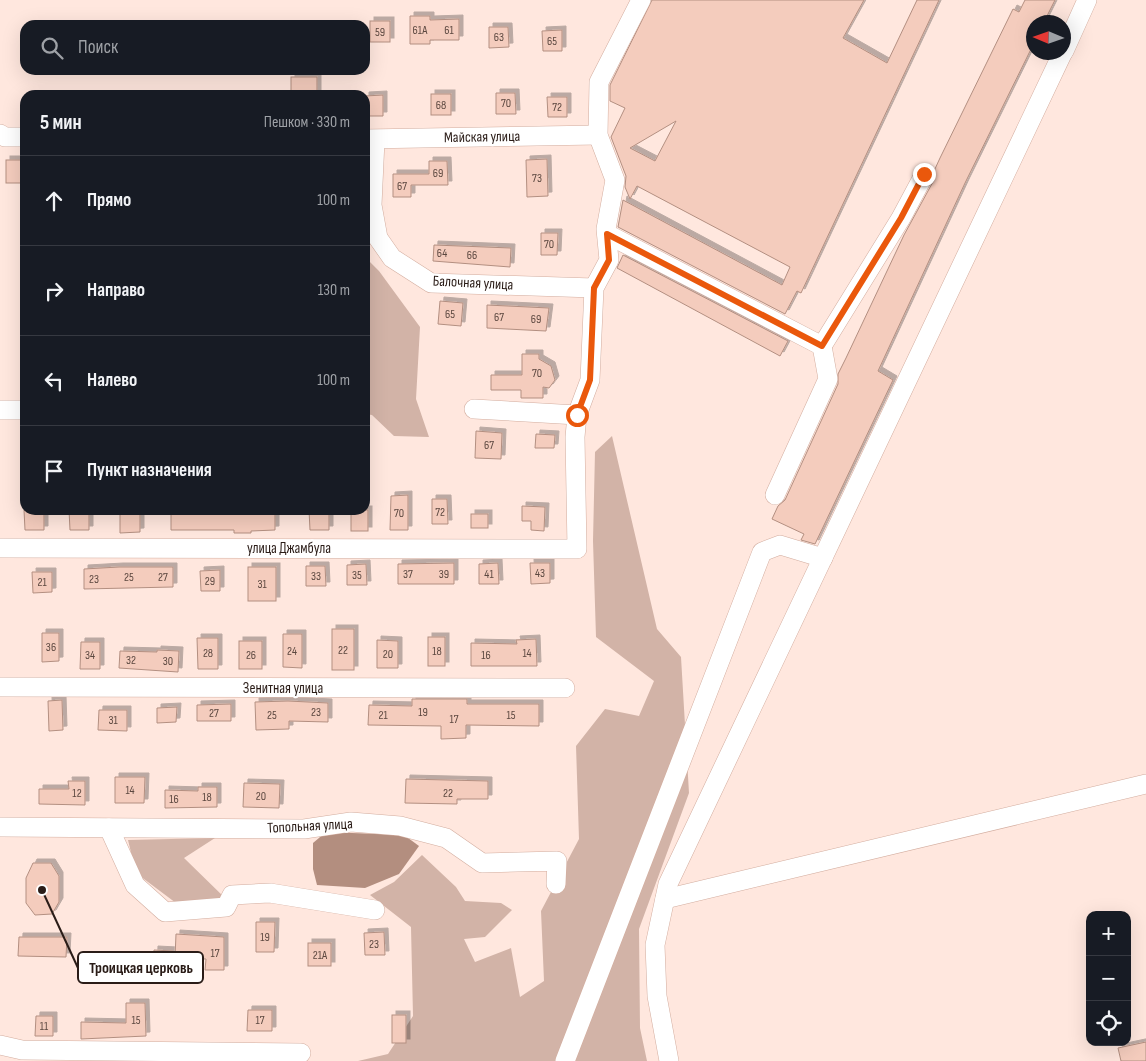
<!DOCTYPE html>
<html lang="ru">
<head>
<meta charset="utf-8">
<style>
  :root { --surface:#171b24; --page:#242831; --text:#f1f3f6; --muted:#9ea1a6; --line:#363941 }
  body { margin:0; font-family:"Sofia Sans Condensed",sans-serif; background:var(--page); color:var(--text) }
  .controls { position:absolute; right:15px; bottom:15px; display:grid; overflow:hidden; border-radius:10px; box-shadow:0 5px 20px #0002 }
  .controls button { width:45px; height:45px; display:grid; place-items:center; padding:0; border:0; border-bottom:1px solid var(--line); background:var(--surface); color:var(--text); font:25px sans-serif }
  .compass { position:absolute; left:1026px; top:15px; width:45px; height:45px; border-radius:50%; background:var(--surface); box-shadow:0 5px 20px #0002; rotate:272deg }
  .stop { position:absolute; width:15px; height:15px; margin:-11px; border:4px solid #ea580c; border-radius:50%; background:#fff }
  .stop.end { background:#ea580c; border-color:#fff; box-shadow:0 1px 5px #0008 }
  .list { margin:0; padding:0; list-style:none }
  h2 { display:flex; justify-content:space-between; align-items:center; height:65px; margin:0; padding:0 20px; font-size:21px }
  h2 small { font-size:16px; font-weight:400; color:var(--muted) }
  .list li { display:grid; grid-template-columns:32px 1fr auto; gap:15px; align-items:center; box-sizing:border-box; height:90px; padding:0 20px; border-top:1px solid var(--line) }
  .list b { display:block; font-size:19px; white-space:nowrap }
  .list em { font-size:16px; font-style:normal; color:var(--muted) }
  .icon { flex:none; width:28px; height:28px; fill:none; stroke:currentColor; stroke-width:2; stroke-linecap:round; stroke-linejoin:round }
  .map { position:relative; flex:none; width:1146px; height:1061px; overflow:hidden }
  .search { position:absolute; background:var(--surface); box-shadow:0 5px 20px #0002; left:20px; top:20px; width:350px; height:55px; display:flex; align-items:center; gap:12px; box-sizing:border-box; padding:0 18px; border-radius:15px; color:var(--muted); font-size:19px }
  .panel { position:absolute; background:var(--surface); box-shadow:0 5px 20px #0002; left:20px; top:90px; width:350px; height:425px; border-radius:15px }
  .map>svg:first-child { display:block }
  .green { fill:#d2b3a7 }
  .water { fill:#b38e7f }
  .building { fill:#f4ccbd; stroke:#b38f81; fill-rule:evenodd; filter:url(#shadow) }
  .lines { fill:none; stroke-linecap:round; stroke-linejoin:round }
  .minor-casing { stroke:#d3ad9f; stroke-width:20 }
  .minor { stroke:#fff; stroke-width:19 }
  .route { stroke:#ea580c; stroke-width:6 }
  .labels { text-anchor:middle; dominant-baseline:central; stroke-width:4.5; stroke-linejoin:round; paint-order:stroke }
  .number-label { font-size:12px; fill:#5c4840 }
  .street-label { font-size:15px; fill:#2a1c17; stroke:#fff }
  .leader { fill:none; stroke:#2a1c17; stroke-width:2 }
  .callout-dot { fill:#2a1c17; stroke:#fff; stroke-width:2 }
  .callout { fill:#fff; stroke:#2a1c17; stroke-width:2 }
  .callout-label { font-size:16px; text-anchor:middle; font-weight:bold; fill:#2a1c17 }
</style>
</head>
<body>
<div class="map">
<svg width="1146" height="1061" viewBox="0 0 1146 1061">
  <defs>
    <filter id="shadow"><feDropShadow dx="4" dy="-4" stdDeviation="0" flood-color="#0004"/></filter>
  </defs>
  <rect width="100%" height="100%" fill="#ffe7de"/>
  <g class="green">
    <path d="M365 257 379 271 420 327 416 399 429 437 394 436 372 415 365 414Z"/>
    <path d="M612 436 657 629 681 657 689 793 639 929 640 1028 647 1061H358L388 1054 413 1016 411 927 370 895 394 882 422 855 456 887 465 901 501 903 512 910 485 937 464 939 475 962 511 948 520 997 544 981 541 911 579 839 576 746 605 709 639 716 654 681 596 637 593 541 595 452Z"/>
    <path d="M215 838 184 858 225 898 176 903 136 873 128 840Z"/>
  </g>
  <path class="water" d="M326 832 404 835 419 846 399 874 365 888 317 885 313 869V843Z"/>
  <g class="building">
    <path d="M652 0H864L843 38 887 63 917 0H939L801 293 797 291 785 314 618 227 623 200 782 285 790 267 637 186 630 199 625 187 626 176 611 137 625 108 610 101V85ZM676 121 655 161 630 148Z"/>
    <path d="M1025 0H1055L1044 22H1034V43L965 183 878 371 893 380 815 544 801 540 804 534 772 519 778 506 785 500 838 384V374L846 358 904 235 934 180V171L940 158 1013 9 1019 12Z"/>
    <path d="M410 16H430V20L459 19V40H430V44H410Z"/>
    <rect x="370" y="21" width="20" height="21"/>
    <path d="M489 27H508L509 47 489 48Z"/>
    <path d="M562 30V51H543L542 31Z"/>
    <rect x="291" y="77" width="26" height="18"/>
    <path d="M496 93H515L516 114H496Z"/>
    <rect x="431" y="94" width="20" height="21"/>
    <path d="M383 95V116H365V96Z"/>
    <path d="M547 97H567V117H548Z"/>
    <path d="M547 159 548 196 527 197 526 160Z"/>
    <rect x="6" y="160" width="19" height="23"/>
    <path d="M429 161H447L448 185H411V197H393V174H429Z"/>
    <path d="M541 233H558L557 255H541Z"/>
    <path d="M434 245 511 248 510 267 433 261Z"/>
    <path d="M623 255 788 341 780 356 617 268Z"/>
    <path d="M440 301 463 303 461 326 438 324Z"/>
    <path d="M487 305 549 308 546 331 487 328Z"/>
    <path d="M522 354H539V359L551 366 555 380 549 388 543 387V398H521V390H491V375H522Z"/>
    <path d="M476 431 502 433 501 459 475 458Z"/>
    <path d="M536 434 555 435 554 448H535Z"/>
    <path d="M408 495V530H390L391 496Z"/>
    <path d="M432 499H447L448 524H432Z"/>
    <path d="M522 506 545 507 544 531 531 530V521H522Z"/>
    <path d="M24 510H44V530H25Z"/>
    <path d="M69 510H89V530H70Z"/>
    <path d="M171 510H275V530L251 531V533H234V530H171Z"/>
    <path d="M309 510H329V530H310Z"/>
    <rect x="351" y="510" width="17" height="21"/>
    <path d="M120 512H140V532L120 533Z"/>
    <rect x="471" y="514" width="17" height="14"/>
    <path d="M454 563V584H398V564Z"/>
    <path d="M498 563 499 584H479V564Z"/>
    <path d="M530 563H550V583L531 584Z"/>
    <path d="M366 564 367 585H347V565Z"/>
    <path d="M306 566H325L326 586H306Z"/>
    <path d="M119 567H173V587L84 589V569Z"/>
    <rect x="248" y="567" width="28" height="34"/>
    <path d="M220 570V591H201L200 571Z"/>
    <path d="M32 572H52V592L33 593Z"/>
    <rect x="332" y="629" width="22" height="41"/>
    <path d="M42 633H59V661L42 662Z"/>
    <path d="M283 634H302V668L283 667Z"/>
    <rect x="428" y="637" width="17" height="29"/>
    <path d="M197 638H218V669H198Z"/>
    <path d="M536 639 537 666H471V643L517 644 516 640Z"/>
    <path d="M377 640 398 641V668H377Z"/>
    <rect x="239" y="641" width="23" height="28"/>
    <path d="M81 642H100V669H80Z"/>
    <path d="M157 650 179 651 178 672 119 668 120 651 157 652Z"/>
    <path d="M412 699H467V704H539V726L466 725V738L441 739V726L368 725 369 705 412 706Z"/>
    <path d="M62 700 63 730 49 731 48 701Z"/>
    <path d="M288 701 328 703V722L289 721V729L256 730 255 702Z"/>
    <path d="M231 704V721H197V705Z"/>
    <path d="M177 707 176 722 157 723V708Z"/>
    <path d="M99 710H127V731L98 730Z"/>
    <path d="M115 777H145L144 803H115Z"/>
    <path d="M406 779 488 781V799H457V804L405 803Z"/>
    <path d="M68 781H85V805L39 804V789H69Z"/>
    <path d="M244 783 280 784 279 808 243 807Z"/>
    <path d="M198 787H217V807L165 808V790L198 791Z"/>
    <path d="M33 863H51L59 876V902L52 914 35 915 26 903V878Z"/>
    <path d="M256 922H275L274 952H256Z"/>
    <path d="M384 932 385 955H365L364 933Z"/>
    <path d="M176 934 224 937V970H205L206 959 175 958Z"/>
    <path d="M19 937H67L66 957 18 956Z"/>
    <rect x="308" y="943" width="23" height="23"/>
    <path d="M154 950 173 951 172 974 153 973Z"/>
    <path d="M126 1003H145L146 1036 81 1039V1022L126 1023Z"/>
    <path d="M248 1010H272V1031H247Z"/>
    <rect x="392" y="1015" width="14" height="28"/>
    <path d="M36 1016H53V1036H35Z"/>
    <path d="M1146 1042V1061H1121L1118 1048Z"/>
  </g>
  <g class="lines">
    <g class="minor-casing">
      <g id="minor">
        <path d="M1064 51 1087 0"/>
        <path d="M0 134 5 137H25"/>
        <path d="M365 139 598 135"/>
        <path d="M375 140 372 205 378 238 392 258 431 283 594 288"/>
        <path d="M607 234 822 346 901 218 924 175"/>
        <path d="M474 409 577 415"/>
        <path d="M0 410H25"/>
        <path d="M775 495 828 379 822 346"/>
        <path d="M0 548 577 549 575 437 577 415 590 380 594 288 609 260 606 229 615 180 598 135 599 82 641 0"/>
        <path d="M0 687 565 688"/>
        <path d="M0 827 304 829 351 822 400 826 446 838 482 863 557 861 556 884"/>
        <path d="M109 828 135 885 165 912 226 907 232 895 270 893 375 910"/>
        <path d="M665 899 1146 784"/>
        <path d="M0 1045 22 1050 301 1053"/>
        <path d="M565 1061 762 552 780 545 823 558"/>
        <path d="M669 1061 657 996 655 945 668 884 1063 52"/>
      </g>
    </g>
    <use href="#minor" class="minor"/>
  </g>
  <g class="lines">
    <path class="route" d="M577 415 590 380 594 288 609 260 607 234 822 346 901 218 924 174"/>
  </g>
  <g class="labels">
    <g class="number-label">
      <text x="420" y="30">61А</text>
      <text x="449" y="30">61</text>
      <text x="380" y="32">59</text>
      <text x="499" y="37">63</text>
      <text x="552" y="41">65</text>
      <text x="506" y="103">70</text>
      <text x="441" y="105">68</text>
      <text x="557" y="107">72</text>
      <text x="438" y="173">69</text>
      <text x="537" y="178">73</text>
      <text x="402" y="186">67</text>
      <text x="549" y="244">70</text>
      <text x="442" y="253">64</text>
      <text x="472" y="255">66</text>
      <text x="450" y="314">65</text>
      <text x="499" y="317">67</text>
      <text x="536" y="319">69</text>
      <text x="537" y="373">70</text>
      <text x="489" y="445">67</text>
      <text x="440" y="512">72</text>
      <text x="399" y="513">70</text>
      <text x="540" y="573">43</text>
      <text x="408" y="574">37</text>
      <text x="444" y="574">39</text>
      <text x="489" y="574">41</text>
      <text x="357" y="575">35</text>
      <text x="316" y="576">33</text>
      <text x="129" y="577">25</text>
      <text x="163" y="577">27</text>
      <text x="94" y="579">23</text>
      <text x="210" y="581">29</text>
      <text x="42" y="582">21</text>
      <text x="262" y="584">31</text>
      <text x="51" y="647">36</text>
      <text x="343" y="650">22</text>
      <text x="292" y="651">24</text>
      <text x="437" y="651">18</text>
      <text x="208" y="653">28</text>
      <text x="527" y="653">14</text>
      <text x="388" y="654">20</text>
      <text x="90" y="655">34</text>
      <text x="251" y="655">26</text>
      <text x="486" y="655">16</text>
      <text x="131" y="660">32</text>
      <text x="168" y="661">30</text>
      <text x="316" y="712">23</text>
      <text x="423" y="712">19</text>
      <text x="214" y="713">27</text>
      <text x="272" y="715">25</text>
      <text x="383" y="715">21</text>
      <text x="511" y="715">15</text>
      <text x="454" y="719">17</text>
      <text x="113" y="720">31</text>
      <text x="130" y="790">14</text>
      <text x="77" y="793">12</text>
      <text x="448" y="793">22</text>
      <text x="261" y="796">20</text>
      <text x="207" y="797">18</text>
      <text x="174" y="799">16</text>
      <text x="265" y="937">19</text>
      <text x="374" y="944">23</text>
      <text x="215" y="953">17</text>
      <text x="320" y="955">21А</text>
      <text x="136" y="1020">15</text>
      <text x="260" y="1020">17</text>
      <text x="44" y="1026">11</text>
    </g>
    <g class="street-label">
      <text transform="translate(482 137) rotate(-1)">Майская улица</text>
      <text transform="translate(473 283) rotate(3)">Балочная улица</text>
      <text x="289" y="548">улица Джамбула</text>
      <text x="283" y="688">Зенитная улица</text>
      <text transform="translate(310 826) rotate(-3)">Топольная улица</text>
    </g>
  </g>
  <path class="leader" d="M42 890L78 968"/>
  <circle class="callout-dot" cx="42" cy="890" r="5"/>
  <rect class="callout" x="78" y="952" width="125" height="31" rx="5"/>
  <g class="callout-label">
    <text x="141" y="973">Троицкая церковь</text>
  </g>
</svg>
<div class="controls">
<button>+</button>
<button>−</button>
<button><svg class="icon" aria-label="locate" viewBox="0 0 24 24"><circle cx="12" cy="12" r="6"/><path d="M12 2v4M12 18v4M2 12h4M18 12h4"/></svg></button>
</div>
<svg class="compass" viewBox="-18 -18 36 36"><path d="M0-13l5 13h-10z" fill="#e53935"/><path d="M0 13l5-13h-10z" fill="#9ea1a6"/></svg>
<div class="stop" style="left:577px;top:415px"></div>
<div class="stop end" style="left:924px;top:174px"></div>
<div class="search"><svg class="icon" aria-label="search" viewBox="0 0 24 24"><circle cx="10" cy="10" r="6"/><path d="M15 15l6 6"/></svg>Поиск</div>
<section class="panel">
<h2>5 мин<small>Пешком · 330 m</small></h2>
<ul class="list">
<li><svg class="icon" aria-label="ahead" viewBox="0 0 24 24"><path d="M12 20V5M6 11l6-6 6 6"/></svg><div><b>Прямо</b></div><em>100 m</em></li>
<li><svg class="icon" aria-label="right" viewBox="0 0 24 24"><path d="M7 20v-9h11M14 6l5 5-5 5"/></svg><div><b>Направо</b></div><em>130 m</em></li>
<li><svg class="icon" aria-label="left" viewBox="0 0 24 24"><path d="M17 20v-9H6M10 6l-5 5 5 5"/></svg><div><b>Налево</b></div><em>100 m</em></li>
<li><svg class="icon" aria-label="arrive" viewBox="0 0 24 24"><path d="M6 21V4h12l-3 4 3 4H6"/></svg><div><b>Пункт назначения</b></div></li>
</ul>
</section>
</div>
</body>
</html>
